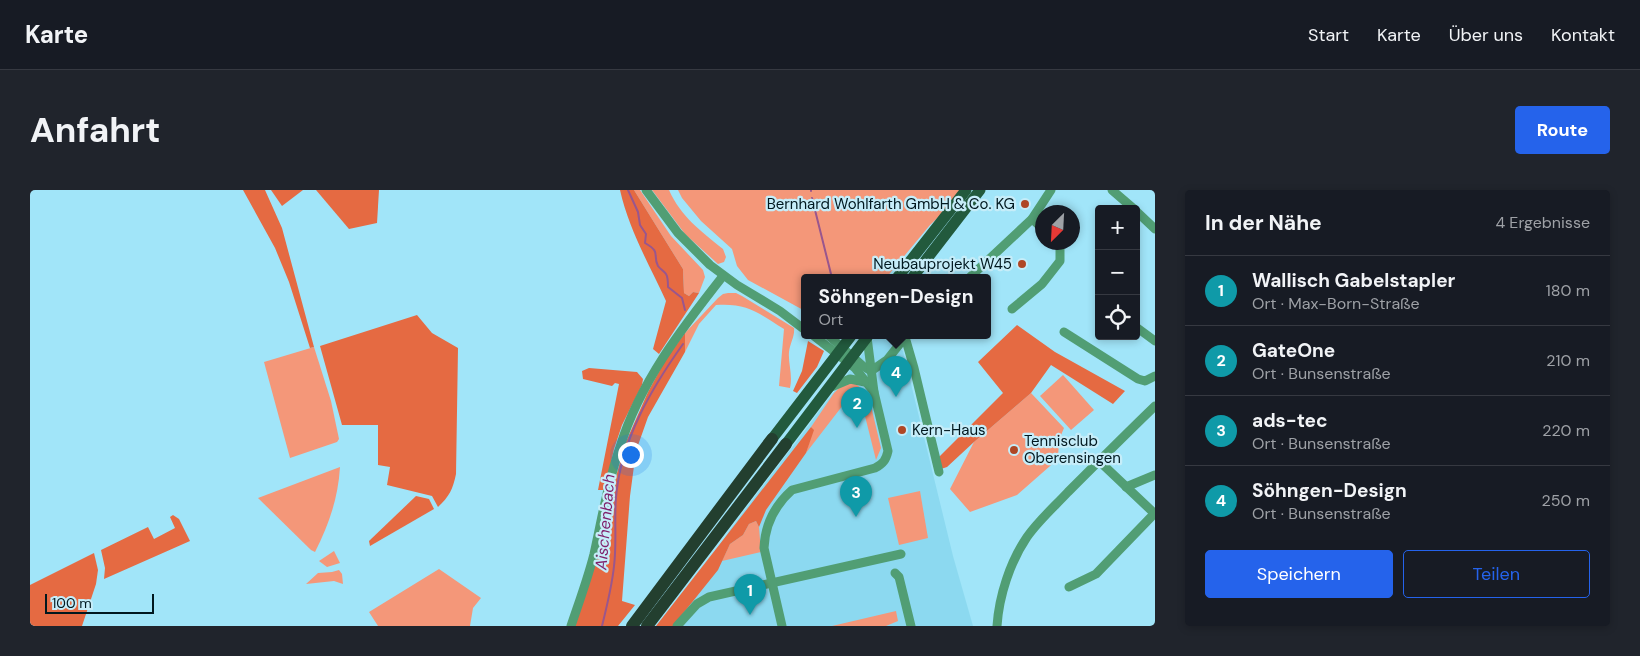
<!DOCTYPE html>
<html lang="de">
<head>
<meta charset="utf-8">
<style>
  :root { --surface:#171b24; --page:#20242c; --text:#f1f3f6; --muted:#9ea1a6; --line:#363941; --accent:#2563eb }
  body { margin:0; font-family:"DM Sans",sans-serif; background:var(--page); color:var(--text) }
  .controls { position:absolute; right:15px; top:15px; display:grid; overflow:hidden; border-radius:5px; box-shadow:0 2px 8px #0003 }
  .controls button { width:45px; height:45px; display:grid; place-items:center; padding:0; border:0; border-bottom:1px solid var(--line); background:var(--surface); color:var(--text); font:25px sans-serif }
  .compass { position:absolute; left:1005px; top:15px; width:45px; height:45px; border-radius:50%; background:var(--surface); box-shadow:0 2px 8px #0003; rotate:204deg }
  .scale { position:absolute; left:15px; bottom:12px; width:109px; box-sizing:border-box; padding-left:5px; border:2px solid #00181f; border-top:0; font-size:14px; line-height:18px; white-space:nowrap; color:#00181f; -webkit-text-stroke:4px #c6edf9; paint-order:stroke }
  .you { position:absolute; left:600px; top:264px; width:18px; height:18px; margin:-12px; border:4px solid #fff; border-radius:50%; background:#1a73e8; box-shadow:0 0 0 8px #1a73e833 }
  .badge { display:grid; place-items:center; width:32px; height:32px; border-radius:50%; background:var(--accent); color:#fff; font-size:16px; font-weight:700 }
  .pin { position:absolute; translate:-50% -41px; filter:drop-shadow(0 1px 2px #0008) }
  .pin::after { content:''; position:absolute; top:26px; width:18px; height:15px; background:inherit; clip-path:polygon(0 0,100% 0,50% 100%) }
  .popup { position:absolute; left:771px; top:84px; width:190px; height:65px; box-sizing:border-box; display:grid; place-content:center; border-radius:5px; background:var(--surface); filter:drop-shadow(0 1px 4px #0005); font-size:16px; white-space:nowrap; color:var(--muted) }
  .popup b { font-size:19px; color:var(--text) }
  .popup::after { content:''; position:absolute; left:50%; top:100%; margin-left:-10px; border:10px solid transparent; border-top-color:var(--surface) }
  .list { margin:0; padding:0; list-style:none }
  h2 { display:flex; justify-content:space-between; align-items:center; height:65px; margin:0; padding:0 20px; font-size:21px }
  h2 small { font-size:16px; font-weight:400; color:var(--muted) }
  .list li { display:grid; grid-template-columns:32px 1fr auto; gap:15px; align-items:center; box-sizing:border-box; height:70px; padding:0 20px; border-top:1px solid var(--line) }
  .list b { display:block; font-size:19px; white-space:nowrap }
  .list p { margin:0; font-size:16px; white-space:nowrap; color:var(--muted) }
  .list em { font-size:16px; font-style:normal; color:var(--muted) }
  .actions { display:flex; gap:10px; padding:15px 20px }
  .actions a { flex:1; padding:11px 0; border:1px solid var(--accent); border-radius:5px; text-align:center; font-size:18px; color:var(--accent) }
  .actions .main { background:var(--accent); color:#fff }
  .icon { flex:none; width:28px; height:28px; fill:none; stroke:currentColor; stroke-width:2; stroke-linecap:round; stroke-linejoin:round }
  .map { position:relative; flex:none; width:1125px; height:436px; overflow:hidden; border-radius:5px }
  header { display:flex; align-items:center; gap:30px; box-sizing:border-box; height:70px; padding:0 25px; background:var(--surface); border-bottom:1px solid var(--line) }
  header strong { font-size:24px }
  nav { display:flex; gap:28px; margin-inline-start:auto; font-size:18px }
  .intro { display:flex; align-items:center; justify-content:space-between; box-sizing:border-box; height:120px; padding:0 30px }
  h1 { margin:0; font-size:35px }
  .button { padding:12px 22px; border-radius:5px; background:var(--accent); color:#fff; font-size:18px; font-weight:700 }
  main { display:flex; gap:30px; padding:0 30px }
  aside { flex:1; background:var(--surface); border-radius:5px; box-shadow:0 2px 8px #0003 }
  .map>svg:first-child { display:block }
  .built { fill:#8cd9f0 }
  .green { fill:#f49779 }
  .forest { fill:#e56a42 }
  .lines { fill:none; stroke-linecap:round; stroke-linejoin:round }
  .stream { stroke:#99568e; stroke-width:2 }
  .minor { stroke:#519e74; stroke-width:9 }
  .major { stroke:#225a3d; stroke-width:11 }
  .highway { stroke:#233f2f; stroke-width:12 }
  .poi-dot { fill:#af4725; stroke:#c6edf9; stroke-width:2 }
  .labels { text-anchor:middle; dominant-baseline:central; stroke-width:4.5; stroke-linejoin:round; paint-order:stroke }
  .poi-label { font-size:15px; fill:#00181f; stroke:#c6edf9; text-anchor:end }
  .water-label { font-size:16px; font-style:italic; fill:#7f1f6a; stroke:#c6edf9 }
</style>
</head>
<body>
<header>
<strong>Karte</strong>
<nav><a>Start</a><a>Karte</a><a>Über uns</a><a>Kontakt</a></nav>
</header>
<div class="intro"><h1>Anfahrt</h1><a class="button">Route</a></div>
<main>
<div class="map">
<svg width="1125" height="436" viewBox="0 0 1125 436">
  <rect width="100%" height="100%" fill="#a1e5f9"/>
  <path class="built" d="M846 146H855L873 161 923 366 943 436H640L699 341Z"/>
  <g class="green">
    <path d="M604 0H610L641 46 673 80 675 87 669 103 663 102 659 106 654 103 653 79Z"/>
    <path d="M622 0H639C651 27 671 41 693 59L696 67 694 72 688 74 655 44Z"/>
    <path d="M648 0H931L918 18 900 35 856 88H775V121L718 90 707 76 702 59 671 31 652 8Z"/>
    <path d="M698 103H706L712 106 764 138C765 146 760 153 759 162 758 174 763 185 760 198L749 196 754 139C728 123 718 113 686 115L669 134 655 162V143L688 108 693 104Z"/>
    <path d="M284 157 301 211 309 249 307 252 260 268 234 172Z"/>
    <path d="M1033 185 1064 220 1041 240 1010 206Z"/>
    <path d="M819 192C831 194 835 203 840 214H837L835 205 816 210V214L813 215 776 263 783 240 781 237 804 203 809 198Z"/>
    <path d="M1001 203 1034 238 1029 250 1028 269 987 305 940 322 920 299 944 252Z"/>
    <path d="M841 216 851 258 846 270 834 222 838 221V217Z"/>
    <path d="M310 277C308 309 299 334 285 362L281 360 228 308Z"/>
    <path d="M890 301 898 348 869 355 858 308Z"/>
    <path d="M726 331 729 337 731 362 692 371 700 354 713 345 719 334Z"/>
    <path d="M304 361 310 373 297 377 289 371Z"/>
    <path d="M409 379 451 408 443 418 440 436H348L339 422Z"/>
    <path d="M309 380 312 384 313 394 304 391 276 394 288 383 302 382Z"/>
    <path d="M866 421 868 431 856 436H802Z"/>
  </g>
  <g class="forest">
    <path d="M213 0H235L252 38 284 157 280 158 259 92 245 58Z"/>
    <path d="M241 0H273L252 16Z"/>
    <path d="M286 0H349L347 33 319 39Z"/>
    <path d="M590 0H604L653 79 654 103 659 106 663 102 669 103 629 164 623 159 636 111C619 74 599 40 590 0Z"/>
    <path d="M387 125 402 143 428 158 426 284C423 299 419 307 408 317L402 306 357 295 360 277 348 275V235H312L290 156Z"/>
    <path d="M987 135 1025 162 1095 201 1083 214 1021 175 1001 203 944 252 917 277 911 279 908 268 973 203 948 172Z"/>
    <path d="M655 143V162L618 227 606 261 600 306 592 411 605 415 588 436H545L595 254 618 202 636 169Z"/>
    <path d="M778 151 794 161 787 177 767 203 763 201 772 181Z"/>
    <path d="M559 178 607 182 613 189 612 195 592 235 584 259 575 300H568L589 194 585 193 582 196 553 189 552 181Z"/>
    <path d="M781 237 784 240 776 263 736 320 729 337 726 331 719 334 713 345 700 354 688 380 643 436H626Z"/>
    <path d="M386 306 399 309 404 319 340 356 339 351Z"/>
    <path d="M143 325 149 329 160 351 74 389 75 378 71 360 118 337 124 349 145 338 140 327Z"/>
    <path d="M64 363 68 380 66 394 52 436H0V395Z"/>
  </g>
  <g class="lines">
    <g class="stream">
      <path d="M598 0 608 22 610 35 616 44 615 53C632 63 622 64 628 76 630 79 634 81 636 84 638 87 638 93 638 97L652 108 655 120"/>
      <path d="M781 0V1"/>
      <path d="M782 8 802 88"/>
      <path d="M572 436C577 416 582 396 584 376 587 353 584 330 586 307 591 250 621 199 653 154"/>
    </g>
    <g class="minor">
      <path d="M616 0 648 43 680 75 707 95 750 121 775 140"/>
      <path d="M1082 0 1104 19"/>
      <path d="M1106 21 1125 39"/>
      <path d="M1002 29 1012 38"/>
      <path d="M939 88 1002 29 1021 0"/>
      <path d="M982 119 1012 94 1030 71V57L1027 52"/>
      <path d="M1106 137 1125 151"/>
      <path d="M1034 142 1108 189 1115 191 1125 186"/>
      <path d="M784 146 825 178 844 202"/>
      <path d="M799 146 833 176 841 181"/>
      <path d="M875 147 884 178 909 282"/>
      <path d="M841 181 857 170 876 146"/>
      <path d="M801 197 820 189 835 192"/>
      <path d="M1069 271 1125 324"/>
      <path d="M1096 297 1125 285"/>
      <path d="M865 383 869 387 881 436"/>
      <path d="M1039 397 1066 384 1124 324"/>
      <path d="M541 436C549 412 558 388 564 364 572 328 578 291 590 257 610 192 652 138 693 86"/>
      <path d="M647 436 667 414 679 407 871 364"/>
      <path d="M752 436 734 358C735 334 744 316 762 300L845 278C853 274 856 270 858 261L844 202 837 147"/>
      <path d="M967 436C969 406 980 372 997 347 1009 330 1025 316 1038 302 1067 273 1096 244 1125 216"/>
    </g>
    <g class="major">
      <path d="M867 88 936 0"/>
      <path d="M882 88 950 0"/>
      <path d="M742 249 821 146"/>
      <path d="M756 254 838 146"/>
    </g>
    <g class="highway">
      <path d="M602 436 742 249"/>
      <path d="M617 436 756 254"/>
    </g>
  </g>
  <g class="poi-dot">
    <circle cx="995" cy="14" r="5"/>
    <circle cx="992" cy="74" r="5"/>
    <circle cx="872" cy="240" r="5"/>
    <circle cx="984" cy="260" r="5"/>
  </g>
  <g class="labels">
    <g class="poi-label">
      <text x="985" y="14">Bernhard Wohlfarth GmbH &amp; Co. KG</text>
      <text x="982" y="74">Neubauprojekt W45</text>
      <text x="882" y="240" text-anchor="start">Kern-Haus</text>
      <text x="994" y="251" text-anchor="start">Tennisclub<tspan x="994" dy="17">Oberensingen</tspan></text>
    </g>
    <g class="water-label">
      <text transform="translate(575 332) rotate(-85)">Aischenbach</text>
    </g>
  </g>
</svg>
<div class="controls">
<button>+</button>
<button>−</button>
<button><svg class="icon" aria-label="locate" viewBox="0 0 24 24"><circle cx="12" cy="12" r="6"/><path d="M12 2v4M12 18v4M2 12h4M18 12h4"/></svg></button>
</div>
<svg class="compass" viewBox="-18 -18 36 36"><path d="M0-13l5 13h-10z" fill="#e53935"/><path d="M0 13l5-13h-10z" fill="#9ea1a6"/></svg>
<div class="scale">100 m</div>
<div class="you"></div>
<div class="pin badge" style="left:720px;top:425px;background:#0f9aa8">1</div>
<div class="pin badge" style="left:827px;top:238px;background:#0f9aa8">2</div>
<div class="pin badge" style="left:826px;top:327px;background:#0f9aa8">3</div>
<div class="pin badge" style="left:866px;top:207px;background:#0f9aa8">4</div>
<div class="popup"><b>Söhngen-Design</b>Ort</div>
</div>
<aside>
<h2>In der Nähe<small>4 Ergebnisse</small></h2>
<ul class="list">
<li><span class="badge" style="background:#0f9aa8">1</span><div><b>Wallisch Gabelstapler</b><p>Ort · Max-Born-Straße</p></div><em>180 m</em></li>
<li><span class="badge" style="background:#0f9aa8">2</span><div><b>GateOne</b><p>Ort · Bunsenstraße</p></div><em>210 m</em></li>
<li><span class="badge" style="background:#0f9aa8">3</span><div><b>ads-tec</b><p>Ort · Bunsenstraße</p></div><em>220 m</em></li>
<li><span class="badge" style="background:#0f9aa8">4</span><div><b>Söhngen-Design</b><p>Ort · Bunsenstraße</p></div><em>250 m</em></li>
</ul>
<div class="actions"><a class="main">Speichern</a><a>Teilen</a></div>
</aside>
</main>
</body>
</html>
